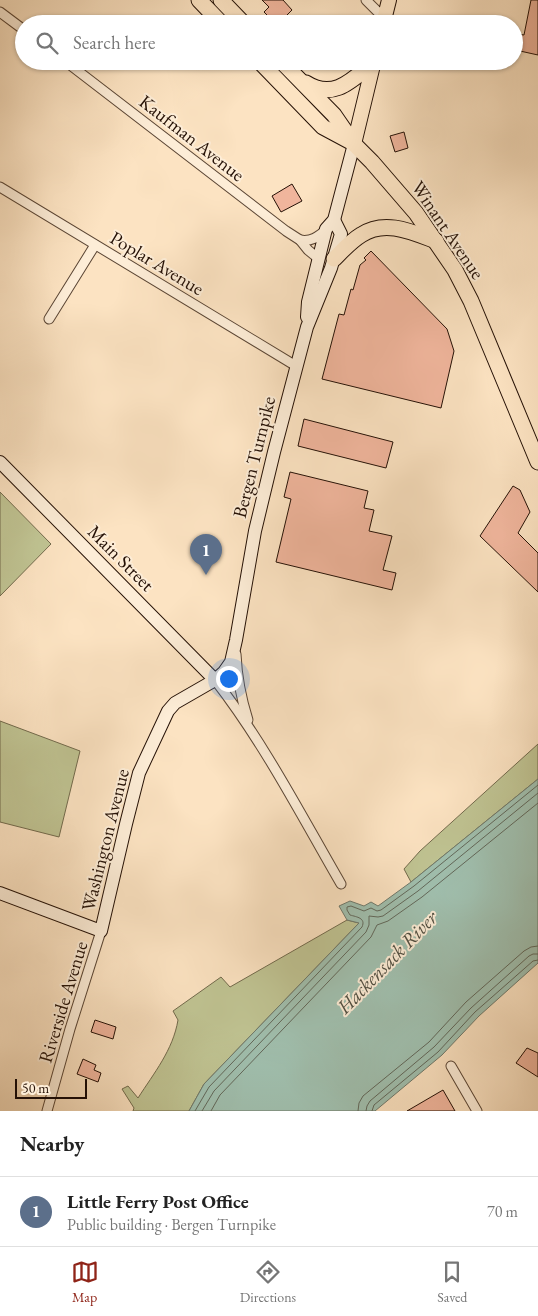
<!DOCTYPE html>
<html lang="en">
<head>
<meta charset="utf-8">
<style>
  :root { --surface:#fff; --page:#f6f6f6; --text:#222; --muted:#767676; --line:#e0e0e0; --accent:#8f2418 }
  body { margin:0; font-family:"EB Garamond",serif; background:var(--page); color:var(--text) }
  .scale { position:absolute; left:15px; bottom:12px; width:72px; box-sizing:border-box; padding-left:5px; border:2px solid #251106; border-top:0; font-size:14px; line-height:18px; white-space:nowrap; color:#251106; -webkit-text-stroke:4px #fdedd7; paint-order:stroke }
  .you { position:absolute; left:228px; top:678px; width:18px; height:18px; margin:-12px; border:4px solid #fff; border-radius:50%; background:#1a73e8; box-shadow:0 0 0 8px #1a73e833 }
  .badge { display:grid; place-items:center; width:32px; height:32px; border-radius:50%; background:var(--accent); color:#fff; font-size:16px; font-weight:700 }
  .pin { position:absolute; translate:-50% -41px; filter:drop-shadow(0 1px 2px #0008) }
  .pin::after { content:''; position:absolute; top:26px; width:18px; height:15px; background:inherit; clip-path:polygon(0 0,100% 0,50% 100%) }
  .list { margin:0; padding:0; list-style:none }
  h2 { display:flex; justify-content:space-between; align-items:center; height:65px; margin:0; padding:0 20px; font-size:21px }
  h2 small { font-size:16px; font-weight:400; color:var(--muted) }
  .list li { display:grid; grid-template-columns:32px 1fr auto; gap:15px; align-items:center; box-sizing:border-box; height:70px; padding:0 20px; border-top:1px solid var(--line) }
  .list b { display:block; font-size:19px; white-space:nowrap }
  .list p { margin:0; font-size:16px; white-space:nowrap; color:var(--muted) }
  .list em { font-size:16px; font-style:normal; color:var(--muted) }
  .icon { flex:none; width:28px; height:28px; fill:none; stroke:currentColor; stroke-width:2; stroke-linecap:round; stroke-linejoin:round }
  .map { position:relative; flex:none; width:538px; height:1111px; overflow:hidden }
  .search { position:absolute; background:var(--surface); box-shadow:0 1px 4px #0004; left:15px; right:15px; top:15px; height:55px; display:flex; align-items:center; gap:12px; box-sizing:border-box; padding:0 18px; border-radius:28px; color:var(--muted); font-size:19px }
  .sheet { height:135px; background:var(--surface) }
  nav { display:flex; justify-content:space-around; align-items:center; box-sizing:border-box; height:70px; border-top:1px solid var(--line); background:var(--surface); font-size:14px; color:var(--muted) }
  nav a { display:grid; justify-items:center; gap:2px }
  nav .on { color:var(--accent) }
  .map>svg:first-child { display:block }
  .green { fill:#c0c493; stroke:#726a4c }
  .water { fill:#a0bfae; stroke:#6f796b }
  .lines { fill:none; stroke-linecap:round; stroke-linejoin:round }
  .shore { stroke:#62685a; stroke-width:1 }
  .building { fill:#f0b59c; stroke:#251106 }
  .street-casing { stroke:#5b4635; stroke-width:11 }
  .secondary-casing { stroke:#251106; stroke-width:14 }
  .primary-casing { stroke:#251106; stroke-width:16 }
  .highway-casing { stroke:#251106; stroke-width:17 }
  .street { stroke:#fdedd7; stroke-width:9 }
  .secondary { stroke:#fdedd7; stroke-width:12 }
  .primary { stroke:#fce3c2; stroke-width:14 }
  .highway { stroke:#fce3c2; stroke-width:15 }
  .labels { text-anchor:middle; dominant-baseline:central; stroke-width:4; stroke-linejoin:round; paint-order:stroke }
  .street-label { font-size:19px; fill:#251106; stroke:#fdedd7 }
  .water-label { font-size:20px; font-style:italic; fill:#504e41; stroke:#fdedd7 }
</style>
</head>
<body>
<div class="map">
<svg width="538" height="1111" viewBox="0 0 538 1111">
  <rect width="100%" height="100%" fill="#fce3c2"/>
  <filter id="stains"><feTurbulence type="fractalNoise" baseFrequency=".004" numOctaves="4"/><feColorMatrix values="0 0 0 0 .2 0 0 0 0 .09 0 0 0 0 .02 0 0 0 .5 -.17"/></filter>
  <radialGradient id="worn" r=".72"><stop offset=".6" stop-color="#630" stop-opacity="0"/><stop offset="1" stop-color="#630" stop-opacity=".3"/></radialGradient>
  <g class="green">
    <path d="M0 492 51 544 0 596Z"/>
    <path d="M0 721 80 751 59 837 0 822Z"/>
    <path d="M538 744V779L411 882 404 869 420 851Z"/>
    <path d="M347 920 359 923 204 1084 189 1111H133L134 1108 122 1089 128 1086 138 1098C154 1073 173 1050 178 1020L173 1011 221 977 230 987Z"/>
  </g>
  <path class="water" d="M538 779V963L479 1016 442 1055 375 1111H189L204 1084 359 923 347 920 339 906 350 901 364 906 371 902 378 906 411 882Z"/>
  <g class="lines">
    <g class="shore">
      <path d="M195 1111 209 1087 362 927C366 918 357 917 350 915L347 910V907L351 906 364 911 371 908 377 911 381 910 414 886 538 785"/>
      <path d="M202 1111 214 1091 366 932 369 925V916L378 917 383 916 418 891 538 793"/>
      <path d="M211 1111 220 1095 371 937 377 925 388 921 422 897 538 803"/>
      <path d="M358 1111 359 1103 363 1096 429 1042 466 1002 524 951 531 947 538 946"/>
      <path d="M366 1111 367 1106 370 1101 434 1047 471 1008 529 956 533 954H538"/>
      <path d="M372 1111 374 1105 438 1052 475 1012 533 961 538 960"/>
    </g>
  </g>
  <g class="building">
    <path d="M262 0H283L292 10 278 24H276L264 12 269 7Z"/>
    <path d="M531 0H538V55L520 51V49L515 48 518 34 524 35Z"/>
    <path d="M404 132 408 148 395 152 390 136Z"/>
    <path d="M292 184 302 201 281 212 272 196Z"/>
    <path d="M371 251 447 329 454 351 441 408 322 379 339 314 344 315 351 289 353 290 360 265 366 260 364 258Z"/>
    <path d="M304 419 393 442 386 468 298 446Z"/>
    <path d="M290 472 368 491 364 508 374 510 369 531 392 536 383 570 396 573 392 590 276 562 291 499 284 497Z"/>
    <path d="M513 486 520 490 530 512 518 533 538 553V592L480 536Z"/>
    <path d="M95 1020 116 1027 113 1039 91 1032Z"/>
    <path d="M527 1048 538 1053V1077L516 1063Z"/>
    <path d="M83 1059 96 1065 94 1070 101 1073 98 1082 77 1074Z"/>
    <path d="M443 1090 455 1111H407Z"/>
  </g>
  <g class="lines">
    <g class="street-casing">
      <g id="street">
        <path d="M366 0 384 18"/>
        <path d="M0 12 24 30"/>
        <path d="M65 61 286 231 300 240 308 250 319 259"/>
        <path d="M0 187 296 366"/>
        <path d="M300 240C311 242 318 237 326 230"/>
        <path d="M49 319 95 245"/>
        <path d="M236 654C237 677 241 698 248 720"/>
        <path d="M215 680C264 743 301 815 341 884"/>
        <path d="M451 1066 477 1111"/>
        <path d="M47 1111 70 1029 101 931"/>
      </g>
    </g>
    <g class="secondary-casing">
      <g id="secondary">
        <path d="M307 317 308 302 326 229 334 220 354 144"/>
        <path d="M0 462 215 680"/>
        <path d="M0 893 101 931 126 824 139 773 168 711 175 703 215 680 224 672 231 662 236 640 255 531 274 452 307 327 331 268 341 234 334 220"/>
      </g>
    </g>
    <g class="primary-casing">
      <g id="primary">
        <path d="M383 24 389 0"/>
        <path d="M354 144 374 61"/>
      </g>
    </g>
    <g class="highway-casing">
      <g id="highway">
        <path d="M199 0 222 24"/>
        <path d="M221 0 244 24"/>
        <path d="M259 61 323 127 351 142"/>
        <path d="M281 61 334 115 354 144 372 162 416 213 455 270 471 301 538 462"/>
        <path d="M306 83C334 101 353 79 374 62"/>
        <path d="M334 259C342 251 351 241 361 235 385 219 412 232 436 241"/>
      </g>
    </g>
    <use href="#street" class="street"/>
    <use href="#secondary" class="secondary"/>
    <use href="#primary" class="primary"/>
    <use href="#highway" class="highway"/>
  </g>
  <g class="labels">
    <g class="street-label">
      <text transform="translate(192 138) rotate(38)">Kaufman Avenue</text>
      <text transform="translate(448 230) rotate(56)">Winant Avenue</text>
      <text transform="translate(157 263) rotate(31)">Poplar Avenue</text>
      <text transform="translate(254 457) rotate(-76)">Bergen Turnpike</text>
      <text transform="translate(121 558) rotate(45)">Main Street</text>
      <text transform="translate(105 840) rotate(-76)">Washington Avenue</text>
      <text transform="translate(63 1002) rotate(-73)">Riverside Avenue</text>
    </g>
    <g class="water-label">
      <text transform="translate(387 962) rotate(-46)">Hackensack River</text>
    </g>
  </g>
  <rect width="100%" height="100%" filter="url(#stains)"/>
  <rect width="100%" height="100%" fill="url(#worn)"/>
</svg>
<div class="scale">50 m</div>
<div class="you"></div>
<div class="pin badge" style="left:206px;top:575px;background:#5c6f8a">1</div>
<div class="search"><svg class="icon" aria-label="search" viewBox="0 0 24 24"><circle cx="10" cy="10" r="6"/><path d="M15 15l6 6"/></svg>Search here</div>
</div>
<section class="sheet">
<h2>Nearby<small></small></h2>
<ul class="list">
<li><span class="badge" style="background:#5c6f8a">1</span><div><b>Little Ferry Post Office</b><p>Public building · Bergen Turnpike</p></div><em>70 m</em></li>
</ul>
</section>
<nav>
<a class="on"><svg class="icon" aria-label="map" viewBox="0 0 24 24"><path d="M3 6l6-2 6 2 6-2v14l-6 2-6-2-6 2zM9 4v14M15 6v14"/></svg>Map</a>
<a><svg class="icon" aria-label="directions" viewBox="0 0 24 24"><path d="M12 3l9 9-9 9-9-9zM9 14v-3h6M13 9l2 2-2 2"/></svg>Directions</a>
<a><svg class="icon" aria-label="saved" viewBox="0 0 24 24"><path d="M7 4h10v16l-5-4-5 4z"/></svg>Saved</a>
</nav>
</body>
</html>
